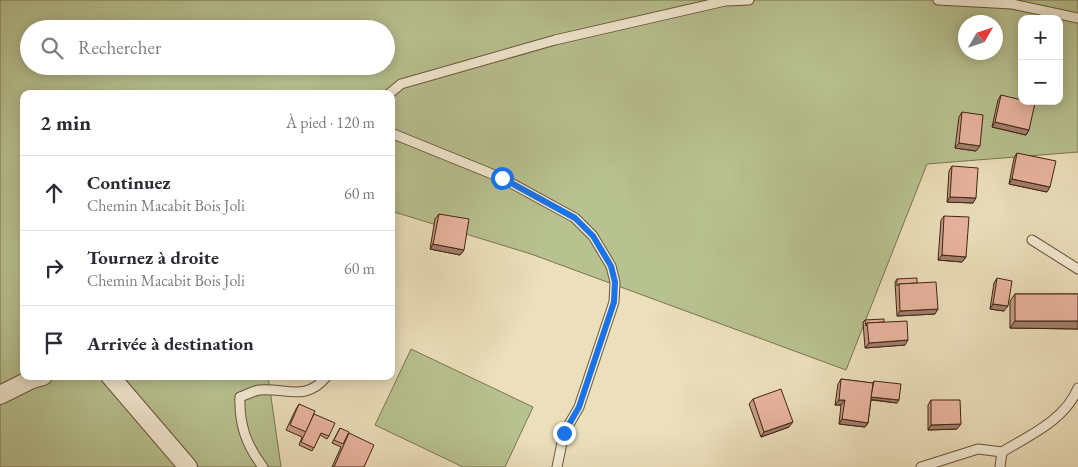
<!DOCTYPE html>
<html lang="fr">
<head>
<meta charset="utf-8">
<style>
  :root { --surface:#fff; --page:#f2f2f3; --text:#2b2b33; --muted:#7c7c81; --line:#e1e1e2 }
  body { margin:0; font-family:"EB Garamond",serif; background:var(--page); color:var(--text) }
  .controls { position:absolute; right:15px; top:15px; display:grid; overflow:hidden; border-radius:10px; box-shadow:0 2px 12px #0003 }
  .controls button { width:45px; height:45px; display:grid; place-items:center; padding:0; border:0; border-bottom:1px solid var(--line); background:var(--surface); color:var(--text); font:25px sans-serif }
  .compass { position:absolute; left:958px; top:15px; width:45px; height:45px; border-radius:50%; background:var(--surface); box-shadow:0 2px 12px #0003; rotate:51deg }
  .stop { position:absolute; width:15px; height:15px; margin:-11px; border:4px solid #1a73e8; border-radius:50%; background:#fff }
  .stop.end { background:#1a73e8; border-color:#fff; box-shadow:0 1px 5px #0008 }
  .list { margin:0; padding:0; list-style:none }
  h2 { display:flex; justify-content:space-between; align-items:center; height:65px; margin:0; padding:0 20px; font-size:21px }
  h2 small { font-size:16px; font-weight:400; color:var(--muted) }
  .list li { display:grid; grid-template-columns:32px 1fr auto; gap:15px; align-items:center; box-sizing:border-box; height:75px; padding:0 20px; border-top:1px solid var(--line) }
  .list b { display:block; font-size:19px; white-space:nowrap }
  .list p { margin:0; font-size:16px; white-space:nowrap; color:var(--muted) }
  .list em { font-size:16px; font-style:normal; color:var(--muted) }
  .icon { flex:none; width:28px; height:28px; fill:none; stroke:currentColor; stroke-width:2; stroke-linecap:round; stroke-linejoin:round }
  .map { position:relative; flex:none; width:1078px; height:467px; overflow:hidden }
  .search { position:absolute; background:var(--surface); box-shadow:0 2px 12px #0003; left:20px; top:20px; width:375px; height:55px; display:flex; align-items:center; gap:12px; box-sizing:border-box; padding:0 18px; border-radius:28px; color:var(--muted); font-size:19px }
  .panel { position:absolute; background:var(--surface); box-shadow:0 2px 12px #0003; left:20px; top:90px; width:375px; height:290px; border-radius:10px }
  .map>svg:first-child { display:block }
  .green { fill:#b8c190; stroke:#7b734e; fill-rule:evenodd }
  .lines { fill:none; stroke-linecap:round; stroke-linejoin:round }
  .lane-casing { stroke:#6a5439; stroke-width:11 }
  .street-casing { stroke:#6a5439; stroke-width:20 }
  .lane { stroke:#f3ead3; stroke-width:9 }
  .street { stroke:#f3ead3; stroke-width:18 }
  .wall { fill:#c89b8a; stroke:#3e250d }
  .shaded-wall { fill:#a37e70; stroke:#3e250d }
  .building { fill:#e9b4a0; stroke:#3e250d }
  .route { stroke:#1a73e8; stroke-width:6 }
</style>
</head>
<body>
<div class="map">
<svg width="1078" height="467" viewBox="0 0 1078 467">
  <rect width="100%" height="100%" fill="#ecdfbc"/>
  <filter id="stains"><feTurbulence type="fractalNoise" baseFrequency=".004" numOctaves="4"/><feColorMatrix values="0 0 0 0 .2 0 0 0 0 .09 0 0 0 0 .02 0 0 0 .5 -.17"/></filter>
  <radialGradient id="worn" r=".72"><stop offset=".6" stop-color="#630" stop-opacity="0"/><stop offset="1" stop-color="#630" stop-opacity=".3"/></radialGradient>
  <g class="green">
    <path d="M0 0H1078V152L927 164 846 370 531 254 391 211V94H24V376H268L281 467H0ZM1022 19H1059V101H1022ZM966 22H996V52H966ZM29 29H386V66H29Z"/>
    <path d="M411 349 533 407 505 467H463L375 425Z"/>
  </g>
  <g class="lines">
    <g class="lane-casing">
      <g id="lane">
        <path d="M938 0 1012 4 1078 18"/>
        <path d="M389 94 401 84 555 40 725 1 749 0"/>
        <path d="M391 133 502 178 575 218 593 236 611 266 615 282 614 302 579 407 564 433 557 467"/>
        <path d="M1032 240 1078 269"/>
        <path d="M1002 452C1030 435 1065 420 1078 388"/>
        <path d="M263 467C246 445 239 424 240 397 246 395 253 391 259 390 286 387 305 403 327 376"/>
        <path d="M921 467 978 449 1002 452 1000 467"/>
      </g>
    </g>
    <g class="street-casing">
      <g id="street">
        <path d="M110 376 188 467"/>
        <path d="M0 395 32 379 43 376"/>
      </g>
    </g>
    <use href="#lane" class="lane"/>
    <use href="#street" class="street"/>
  </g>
  <g class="wall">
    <path d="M1001 95 1029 130 1026 135 992 127 998 100Z"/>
    <path d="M962 112 976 151 955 148 959 117Z"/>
    <path d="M1017 153 1047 192 1009 184 1014 158Z"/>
    <path d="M952 166 973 203 947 202 949 171Z"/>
    <path d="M439 214 464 250 460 255 430 249 435 219Z"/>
    <path d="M944 216 966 257 962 262 938 260 941 220Z"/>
    <path d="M997 278 1004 311 990 309 994 283Z"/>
    <path d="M897 279 917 283 935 314 897 316 895 282Z"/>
    <path d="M1015 294H1078V329L1010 328V301Z"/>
    <path d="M865 320 884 322 905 345 865 348 863 322Z"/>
    <path d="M841 379 872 383 874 381 897 403 871 400 868 423 865 427 839 424 841 405H835L838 384Z"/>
    <path d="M753 399 789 427 761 437 749 404Z"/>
    <path d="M931 400 957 429 928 430V405Z"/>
    <path d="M299 404 314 414 329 436 327 439 320 435 312 451 299 445 302 437 286 430 296 409Z"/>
    <path d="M340 428 347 435 364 467H332L341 447 332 443Z"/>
  </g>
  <g class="shaded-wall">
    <path d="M995 122 1029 130 1026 135 992 127Z"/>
    <path d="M959 143 980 146 976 151 955 148Z"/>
    <path d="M1012 179 1050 187 1047 192 1009 184Z"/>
    <path d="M950 197 976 198 973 203 947 202Z"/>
    <path d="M433 244 464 250 460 255 430 249Z"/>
    <path d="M942 255 966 257 962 262 938 260Z"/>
    <path d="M993 304 1008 306 1004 311 990 309Z"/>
    <path d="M938 309 935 314 897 316 900 311Z"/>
    <path d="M1015 321H1078V329L1010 328Z"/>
    <path d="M908 340 905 345 865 348 869 343Z"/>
    <path d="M870 397 899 400 897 403 868 399Z"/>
    <path d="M839 400H845L841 405H835Z"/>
    <path d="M842 419 868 423 865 427 839 424Z"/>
    <path d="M793 422 789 427 761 437 764 432Z"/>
    <path d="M961 424 957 429 928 430 931 425Z"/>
  </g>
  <g class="building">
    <path d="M1001 95 1022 100V101H1029L1035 103 1029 130 995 122Z"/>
    <path d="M962 112 983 115 980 146 959 143Z"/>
    <path d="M1017 153 1056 161 1050 187 1012 179Z"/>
    <path d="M952 166 978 168 976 198 950 197Z"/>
    <path d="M439 214 469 219 464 250 433 244Z"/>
    <path d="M944 216 969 217 966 257 942 255Z"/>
    <path d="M917 278V283L899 284 897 286V279Z"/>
    <path d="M997 278 1012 281 1008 306 993 304Z"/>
    <path d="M936 282 938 309 900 311 899 284Z"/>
    <rect x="1015" y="294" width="63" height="27"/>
    <path d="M884 319V322L867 323 866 326 865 320Z"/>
    <path d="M907 321 908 340 869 343 867 323Z"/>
    <path d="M841 379 873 383 868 423 842 419 845 400H839Z"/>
    <path d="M874 381 901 384 899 400 871 397Z"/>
    <path d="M781 389 793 422 764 432 753 399Z"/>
    <path d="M931 400H960L961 424 931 425Z"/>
    <path d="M299 404 315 411 306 432 290 425Z"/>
    <path d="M314 414 335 423 329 436 321 433 314 448 301 442Z"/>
    <path d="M340 428 349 432 343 444 334 440Z"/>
    <path d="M349 433 374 445 364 467H334Z"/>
  </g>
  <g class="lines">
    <path class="route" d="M502 178 575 218 593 236 611 266 615 282 614 302 579 407 564 433"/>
  </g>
  <rect width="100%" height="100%" filter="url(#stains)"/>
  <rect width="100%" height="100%" fill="url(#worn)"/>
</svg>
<div class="controls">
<button>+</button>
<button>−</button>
</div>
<svg class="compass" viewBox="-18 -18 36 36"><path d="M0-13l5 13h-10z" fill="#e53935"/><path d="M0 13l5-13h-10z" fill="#7c7c81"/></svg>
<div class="stop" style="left:502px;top:178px"></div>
<div class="stop end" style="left:564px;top:433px"></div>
<div class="search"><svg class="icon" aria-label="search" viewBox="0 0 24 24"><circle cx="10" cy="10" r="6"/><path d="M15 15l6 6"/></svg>Rechercher</div>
<section class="panel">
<h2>2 min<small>À pied · 120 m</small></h2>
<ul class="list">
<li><svg class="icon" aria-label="ahead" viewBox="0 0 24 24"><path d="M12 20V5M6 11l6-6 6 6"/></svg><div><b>Continuez</b><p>Chemin Macabit Bois Joli</p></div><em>60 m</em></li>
<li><svg class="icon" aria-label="right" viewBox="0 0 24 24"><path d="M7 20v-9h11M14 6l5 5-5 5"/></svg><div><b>Tournez à droite</b><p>Chemin Macabit Bois Joli</p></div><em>60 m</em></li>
<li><svg class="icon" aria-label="arrive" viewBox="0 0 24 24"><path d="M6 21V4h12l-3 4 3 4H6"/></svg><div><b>Arrivée à destination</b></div></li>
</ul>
</section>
</div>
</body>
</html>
